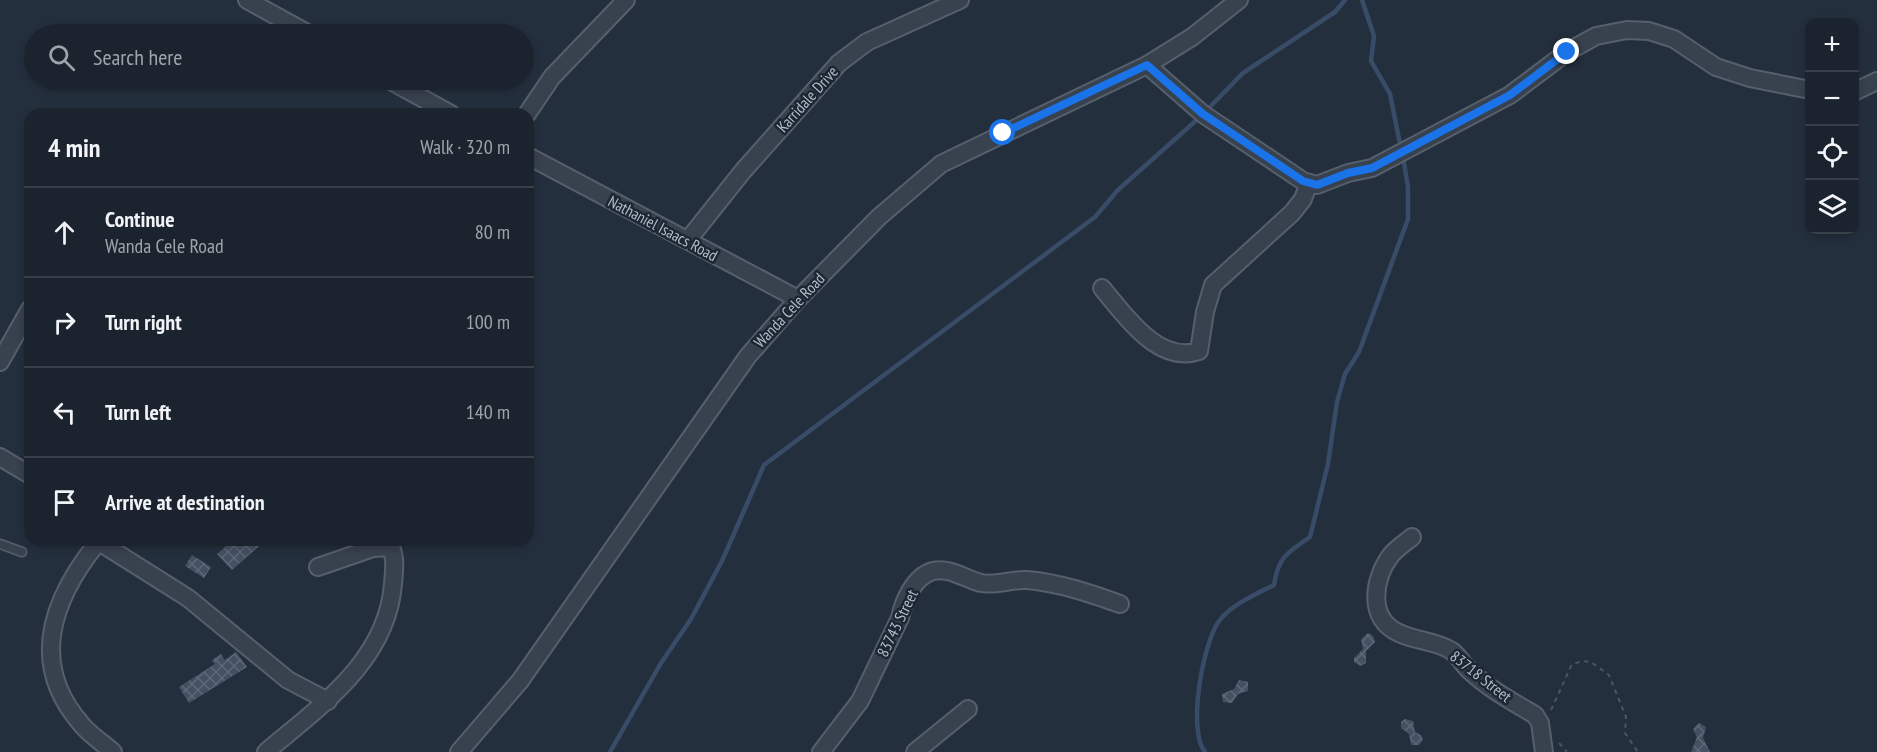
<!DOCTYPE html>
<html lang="en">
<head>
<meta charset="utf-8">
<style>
  :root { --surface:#1b232e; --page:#242b36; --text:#f1f3f6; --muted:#a0a4aa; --line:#39404a }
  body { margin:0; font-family:"PT Sans Narrow",sans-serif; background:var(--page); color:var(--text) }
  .controls { position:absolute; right:18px; top:18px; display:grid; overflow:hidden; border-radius:12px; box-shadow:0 3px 9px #0003 }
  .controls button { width:54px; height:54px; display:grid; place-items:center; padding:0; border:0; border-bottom:2px solid var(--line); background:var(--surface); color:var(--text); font:30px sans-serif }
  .stop { position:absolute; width:18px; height:18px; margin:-14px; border:4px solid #1a73e8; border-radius:50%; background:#fff }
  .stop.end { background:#1a73e8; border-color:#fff; box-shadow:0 2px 6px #0008 }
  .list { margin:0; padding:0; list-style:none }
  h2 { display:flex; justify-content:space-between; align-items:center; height:78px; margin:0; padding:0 24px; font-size:26px }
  h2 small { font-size:20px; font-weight:400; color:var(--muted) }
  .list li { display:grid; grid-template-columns:39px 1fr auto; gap:18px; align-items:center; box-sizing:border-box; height:90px; padding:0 24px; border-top:2px solid var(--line) }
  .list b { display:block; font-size:22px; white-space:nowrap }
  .list p { margin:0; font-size:20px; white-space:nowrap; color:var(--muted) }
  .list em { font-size:20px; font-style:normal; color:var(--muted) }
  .icon { flex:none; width:33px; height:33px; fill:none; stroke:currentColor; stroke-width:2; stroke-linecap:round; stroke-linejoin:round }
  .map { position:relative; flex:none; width:1877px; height:752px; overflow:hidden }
  .search { position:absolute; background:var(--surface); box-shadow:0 3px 9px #0003; left:24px; top:24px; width:510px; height:66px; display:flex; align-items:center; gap:15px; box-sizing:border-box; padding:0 21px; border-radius:33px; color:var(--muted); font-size:22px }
  .panel { position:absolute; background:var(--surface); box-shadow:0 3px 9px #0003; left:24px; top:108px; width:510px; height:438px; border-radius:18px }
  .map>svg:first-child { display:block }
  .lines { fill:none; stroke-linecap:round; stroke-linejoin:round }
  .stream { stroke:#394c67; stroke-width:4.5 }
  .building { fill:url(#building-cross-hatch) }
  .lane-casing { stroke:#565f6c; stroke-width:11 }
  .street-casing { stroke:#565f6c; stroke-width:20 }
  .path { stroke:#44595c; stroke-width:2; stroke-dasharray:4.5 4.5; stroke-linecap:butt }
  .lane { stroke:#38414e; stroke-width:8 }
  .street { stroke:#38414e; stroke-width:16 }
  .route { stroke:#1a73e8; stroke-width:8 }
  .labels { text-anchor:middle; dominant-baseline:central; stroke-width:5; stroke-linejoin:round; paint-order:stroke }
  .street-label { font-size:16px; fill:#b4bcc9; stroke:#1d2633 }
</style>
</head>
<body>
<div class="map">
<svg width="1877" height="752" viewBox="0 0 1877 752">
  <defs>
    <pattern id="building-cross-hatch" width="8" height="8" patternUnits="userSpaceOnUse" patternTransform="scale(1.5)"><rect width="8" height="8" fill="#455162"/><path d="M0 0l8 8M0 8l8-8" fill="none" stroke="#5d6877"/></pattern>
  </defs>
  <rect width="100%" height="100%" fill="#242f3e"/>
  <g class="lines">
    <g class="stream">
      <path d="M1362 0 1374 36 1371 61 1390 94 1401 149"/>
      <path d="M1206 111 1243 73 1335 12 1345 0"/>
      <path d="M610 752 661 663 691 619 722 561 764 465 1095 217 1118 190 1200 117"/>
      <path d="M1205 752C1187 730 1203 643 1219 621 1231 605 1256 594 1274 585 1278 557 1288 552 1310 537L1328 464 1337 402 1345 374 1359 352 1408 219V187L1403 157"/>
    </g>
  </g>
  <g class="building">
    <path d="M233 540H266L232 570 217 554Z"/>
    <path d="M192 555 211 567 204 578 185 566Z"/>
    <path d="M1368 633 1373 636 1375 642 1366 651V663L1360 666 1354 662V658L1363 649 1361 639Z"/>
    <path d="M236 652 247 667 189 703 179 687 215 664 212 660 221 654 225 660Z"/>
    <path d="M1239 680 1248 682V691L1238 694 1232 703 1223 702 1222 694 1234 689Z"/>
    <path d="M1405 719 1413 721 1415 732 1421 735 1423 740 1419 745H1411L1409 734 1401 728V722Z"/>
    <path d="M1699 723 1706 727 1703 738 1710 752H1691L1697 737 1693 729Z"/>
  </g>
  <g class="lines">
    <g class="lane-casing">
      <path id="lane" d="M0 544 22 552"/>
    </g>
    <g class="street-casing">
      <g id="street">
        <path d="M247 0 309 34"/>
        <path d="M1147 65 1203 114 1303 181 1317 185 1348 173 1372 168 1510 95 1567 52 1596 36 1627 30 1649 31 1674 39 1716 67 1750 78 1810 90"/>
        <path d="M389 80 451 114"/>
        <path d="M1854 92 1877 81"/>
        <path d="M527 114 552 77 626 0"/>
        <path d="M528 156 798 299"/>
        <path d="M688 240 743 171 839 63 867 42 960 0"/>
        <path d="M1102 288C1124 314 1158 365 1199 351L1205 312 1213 285 1292 213 1303 199 1309 183"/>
        <path d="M0 362 30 309"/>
        <path d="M0 457 30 475"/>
        <path d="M1412 537C1406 542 1397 548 1391 555 1373 579 1367 619 1399 633 1415 641 1437 641 1452 651 1459 656 1463 665 1470 671 1489 689 1513 702 1535 715L1540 723 1544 752"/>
        <path d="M96 540 188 598 288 680 328 701"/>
        <path d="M98 542C52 599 28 664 82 725 90 735 103 743 113 752"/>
        <path d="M266 752C320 706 387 661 393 584 394 571 396 559 391 547L373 548 318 567"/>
        <path d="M459 752 520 681 748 356 798 299 879 217 941 164 1147 65 1192 37 1239 0"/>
        <path d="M821 752 860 701 900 618C903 602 914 576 933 571 950 567 965 579 981 583 996 586 1012 579 1027 580 1060 583 1089 593 1120 604"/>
        <path d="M915 752 968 709"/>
      </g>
    </g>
    <g class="path">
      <path d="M1551 710 1572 664 1583 661 1591 662 1609 675 1626 717 1625 733 1638 752"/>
      <path d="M1559 743 1567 752"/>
    </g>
    <use href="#lane" class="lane"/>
    <use href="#street" class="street"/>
  </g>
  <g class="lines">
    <path class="route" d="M1003 133 1147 65 1203 114 1303 181 1317 185 1348 173 1372 168 1510 95 1567 52"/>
  </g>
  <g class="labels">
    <g class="street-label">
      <text transform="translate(807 99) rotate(-48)">Karridale Drive</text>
      <text transform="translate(663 228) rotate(28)">Nathaniel Isaacs Road</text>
      <text transform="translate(789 310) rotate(-47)">Wanda Cele Road</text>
      <text transform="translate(897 623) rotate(-64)">83743 Street</text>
      <text transform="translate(1481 676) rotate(38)">83718 Street</text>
    </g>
  </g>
</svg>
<div class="controls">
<button>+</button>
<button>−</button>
<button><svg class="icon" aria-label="locate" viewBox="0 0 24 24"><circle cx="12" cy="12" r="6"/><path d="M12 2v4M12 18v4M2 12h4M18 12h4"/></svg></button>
<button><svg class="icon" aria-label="layers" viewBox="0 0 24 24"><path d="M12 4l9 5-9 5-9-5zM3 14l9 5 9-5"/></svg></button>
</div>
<div class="stop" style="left:1003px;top:133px"></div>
<div class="stop end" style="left:1567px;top:52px"></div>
<div class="search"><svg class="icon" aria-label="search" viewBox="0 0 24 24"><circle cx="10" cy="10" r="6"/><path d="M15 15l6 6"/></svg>Search here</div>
<section class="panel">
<h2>4 min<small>Walk · 320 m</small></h2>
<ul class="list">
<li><svg class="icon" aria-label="ahead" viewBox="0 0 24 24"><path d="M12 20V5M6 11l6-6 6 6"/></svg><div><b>Continue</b><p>Wanda Cele Road</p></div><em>80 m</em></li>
<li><svg class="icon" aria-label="right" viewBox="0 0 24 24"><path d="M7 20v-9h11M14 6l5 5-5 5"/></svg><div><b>Turn right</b></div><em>100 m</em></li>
<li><svg class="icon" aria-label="left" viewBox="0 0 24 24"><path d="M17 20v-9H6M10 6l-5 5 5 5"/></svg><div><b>Turn left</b></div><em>140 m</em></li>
<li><svg class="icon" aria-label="arrive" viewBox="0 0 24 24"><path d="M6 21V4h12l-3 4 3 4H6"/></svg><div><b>Arrive at destination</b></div></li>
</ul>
</section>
</div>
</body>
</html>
